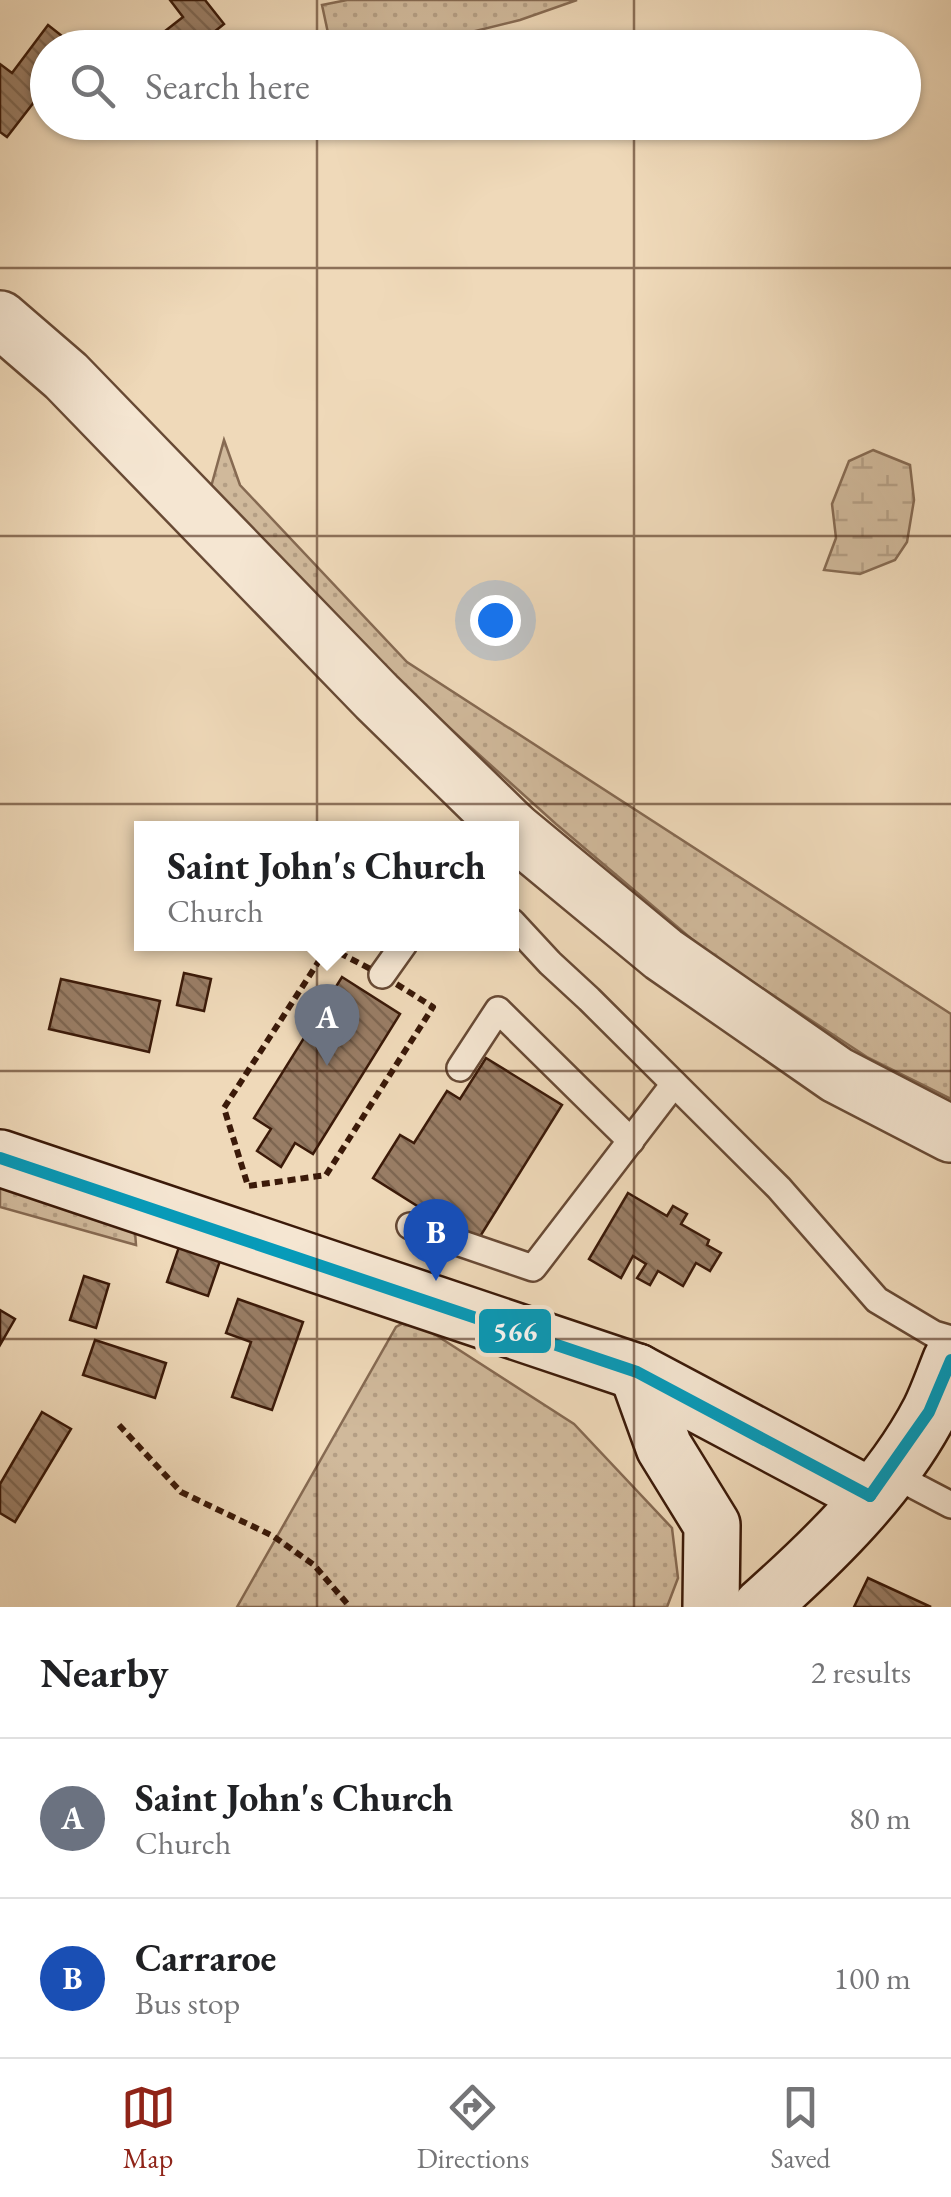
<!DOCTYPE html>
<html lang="en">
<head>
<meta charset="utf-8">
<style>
  :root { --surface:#fff; --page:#f2f2f2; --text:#202124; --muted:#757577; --line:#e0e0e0; --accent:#8f2418 }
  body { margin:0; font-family:"EB Garamond",serif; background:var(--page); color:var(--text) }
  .you { position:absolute; left:495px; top:620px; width:35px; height:35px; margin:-25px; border:8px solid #fff; border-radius:50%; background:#1a73e8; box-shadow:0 0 0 15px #1a73e833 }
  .badge { display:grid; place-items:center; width:65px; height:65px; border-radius:50%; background:var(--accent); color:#fff; font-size:32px; font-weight:700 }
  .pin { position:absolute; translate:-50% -82px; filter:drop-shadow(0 2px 5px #0008) }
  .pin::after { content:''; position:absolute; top:52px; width:35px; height:30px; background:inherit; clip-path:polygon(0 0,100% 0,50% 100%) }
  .popup { position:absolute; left:134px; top:821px; width:385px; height:130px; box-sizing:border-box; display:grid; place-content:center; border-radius:0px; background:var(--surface); filter:drop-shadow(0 2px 8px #0005); font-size:32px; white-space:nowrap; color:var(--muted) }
  .popup b { font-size:38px; color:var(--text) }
  .popup::after { content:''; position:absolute; left:50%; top:100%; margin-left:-20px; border:20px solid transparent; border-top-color:var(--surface) }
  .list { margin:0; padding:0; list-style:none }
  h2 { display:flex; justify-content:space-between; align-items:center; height:130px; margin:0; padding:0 40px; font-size:42px }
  h2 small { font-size:32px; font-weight:400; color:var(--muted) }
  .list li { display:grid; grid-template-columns:65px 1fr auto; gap:30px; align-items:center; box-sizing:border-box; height:160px; padding:0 40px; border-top:2px solid var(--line) }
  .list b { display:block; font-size:38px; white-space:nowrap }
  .list p { margin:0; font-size:32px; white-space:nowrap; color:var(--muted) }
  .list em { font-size:32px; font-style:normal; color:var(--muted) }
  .icon { flex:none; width:55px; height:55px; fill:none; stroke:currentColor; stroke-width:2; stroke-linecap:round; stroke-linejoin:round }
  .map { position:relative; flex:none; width:951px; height:1607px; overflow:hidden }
  .search { position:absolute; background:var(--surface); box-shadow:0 2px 8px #0004; left:30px; right:30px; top:30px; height:110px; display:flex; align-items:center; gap:25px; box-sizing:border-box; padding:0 35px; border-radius:55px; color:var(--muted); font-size:38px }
  .sheet { height:450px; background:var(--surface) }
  nav { display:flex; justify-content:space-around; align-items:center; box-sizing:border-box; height:140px; border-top:2px solid var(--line); background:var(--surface); font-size:28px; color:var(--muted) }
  nav a { display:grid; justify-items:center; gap:5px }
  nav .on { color:var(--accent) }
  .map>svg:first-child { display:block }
  .grass { fill:url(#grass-dots); stroke:#866a52; stroke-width:2.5 }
  .wetland { fill:url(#wetland-marsh); stroke:#866a52; stroke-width:2.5 }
  .building { fill:url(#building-back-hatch); stroke:#3b1a09; stroke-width:2.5 }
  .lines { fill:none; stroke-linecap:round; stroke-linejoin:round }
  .service-casing { stroke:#684a35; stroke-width:30 }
  .tertiary-casing { stroke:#684a35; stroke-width:60 }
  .secondary-casing { stroke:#3b1a09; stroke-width:60 }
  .path { stroke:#3b1a09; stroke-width:6; stroke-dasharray:8 5; stroke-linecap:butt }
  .service { stroke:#f5e6d2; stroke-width:25 }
  .tertiary { stroke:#f5e6d2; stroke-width:55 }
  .secondary { stroke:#f5e6d2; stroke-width:55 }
  .bus-1-casing { stroke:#f5e6d2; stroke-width:20 }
  .bus-1 { stroke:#069bba; stroke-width:12 }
  .grid { fill:none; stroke:#3b1a09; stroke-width:2.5; stroke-opacity:0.55 }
  .line-badge { stroke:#f5e6d2; stroke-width:4 }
  .badge-label { font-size:28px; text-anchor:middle; font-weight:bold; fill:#fff }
</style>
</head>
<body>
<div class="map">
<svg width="951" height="1607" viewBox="0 0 951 1607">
  <defs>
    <pattern id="grass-dots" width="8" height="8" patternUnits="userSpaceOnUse" patternTransform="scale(2.5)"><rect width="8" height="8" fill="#d0b99b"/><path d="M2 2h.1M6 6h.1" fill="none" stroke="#b49e84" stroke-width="1.8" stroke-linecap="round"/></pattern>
    <pattern id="wetland-marsh" width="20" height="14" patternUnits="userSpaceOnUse" patternTransform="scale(2.5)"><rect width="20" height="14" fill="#d0b99b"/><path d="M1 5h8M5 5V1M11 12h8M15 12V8" fill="none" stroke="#b49e84"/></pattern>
    <pattern id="building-back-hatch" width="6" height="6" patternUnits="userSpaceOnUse" patternTransform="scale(2.5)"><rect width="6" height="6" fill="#997d65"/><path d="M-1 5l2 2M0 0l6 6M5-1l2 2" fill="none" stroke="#7e6651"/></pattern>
  </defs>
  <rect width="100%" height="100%" fill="#efd9b9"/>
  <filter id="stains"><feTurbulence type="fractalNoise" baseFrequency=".002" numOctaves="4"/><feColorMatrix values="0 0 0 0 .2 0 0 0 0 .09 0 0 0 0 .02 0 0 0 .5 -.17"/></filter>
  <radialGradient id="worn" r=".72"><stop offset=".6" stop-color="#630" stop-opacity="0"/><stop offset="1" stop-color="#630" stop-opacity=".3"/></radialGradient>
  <g class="grass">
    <path d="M347 0H577L520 20 410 47H331L322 5Z"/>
    <path d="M224 440 240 485 407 662 951 1014V1099L867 1057 707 952 556 824 372 658 211 487Z"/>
    <path d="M0 1181 135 1232 136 1245 0 1207Z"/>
    <path d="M411 1319 574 1424 672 1528 678 1578 667 1607H237L396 1327Z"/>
  </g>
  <path class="wetland" d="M873 450 910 465 914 500 907 542 895 560 860 574 824 570 836 538 832 504 849 461Z"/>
  <g class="building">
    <path d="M170 0H205L224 24 194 48H155L151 42 183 17Z"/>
    <path d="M48 25 76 47 48 48V84L7 137 0 132V64L12 73Z"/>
    <path d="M184 973 211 979 204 1011 177 1005Z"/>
    <path d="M342 977 400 1014 313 1154 295 1143 281 1167 257 1151 271 1129 254 1118Z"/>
    <path d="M61 979 160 1001 149 1052 49 1029Z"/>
    <path d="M486 1058 562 1105 476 1243 373 1178 400 1135 414 1143 447 1091 460 1099Z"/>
    <path d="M628 1193 667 1216 673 1206 687 1214 681 1224 709 1240 707 1245 721 1253 710 1271 696 1263 683 1286 658 1271 650 1285 637 1278 646 1264 633 1256 621 1278 589 1259Z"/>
    <path d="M180 1244 221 1258 208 1296 167 1282Z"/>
    <path d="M84 1276 109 1284 96 1328 70 1320Z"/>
    <path d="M238 1299 303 1322 272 1410 232 1397 251 1342 226 1333Z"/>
    <path d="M0 1310 15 1319 0 1345Z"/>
    <path d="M95 1340 166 1363 155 1398 83 1375Z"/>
    <path d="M42 1412 71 1429 15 1522 0 1513V1484Z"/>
    <path d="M868 1578 931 1607H854Z"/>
  </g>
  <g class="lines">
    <g class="service-casing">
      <g id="service">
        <path d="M512 922 550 963 589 999 779 1188 877 1300 934 1334 951 1339"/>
        <path d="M382 975 404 944"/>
        <path d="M460 1068 498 1010 631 1141"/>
        <path d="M410 1226 533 1268 674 1084"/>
        <path d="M888 1472 951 1505"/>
      </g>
    </g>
    <g class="tertiary-casing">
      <g id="tertiary">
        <path d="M0 319 66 376 377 697 511 828"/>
        <path d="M512 829 663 954 837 1075 951 1134"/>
      </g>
    </g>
    <g class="secondary-casing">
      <g id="secondary">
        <path d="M0 1158 637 1372 870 1496"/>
        <path d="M637 1372 664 1447 712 1525 711 1607"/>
        <path d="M761 1607C824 1551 891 1486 930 1411 938 1395 944 1377 951 1360"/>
      </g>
    </g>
    <g class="path">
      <path d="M328 947 382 975 433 1007 326 1175 248 1186 224 1108Z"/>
      <path d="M119 1425 181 1492 273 1536 314 1565 350 1607"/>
    </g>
    <use href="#service" class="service"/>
    <use href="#tertiary" class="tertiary"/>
    <use href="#secondary" class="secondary"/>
    <g class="bus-1-casing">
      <g id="bus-1">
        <path d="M0 1158 637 1372 870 1496"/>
        <path d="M870 1496 929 1412 951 1360"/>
      </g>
    </g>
    <use href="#bus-1" class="bus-1"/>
  </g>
  <path class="grid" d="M317 0V48M634 0V48M317 122V1607M634 122V1607M0 268H951M0 536H951M0 804H951M0 1071H951M0 1339H951"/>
  <rect class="line-badge" x="477" y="1307" width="76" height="48" rx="10" fill="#069bba"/>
  <g class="badge-label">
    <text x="515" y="1341">566</text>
  </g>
  <rect width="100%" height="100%" filter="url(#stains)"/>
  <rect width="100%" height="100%" fill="url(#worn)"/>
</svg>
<div class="you"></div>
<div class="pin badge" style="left:327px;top:1066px;background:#6b7280">A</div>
<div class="popup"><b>Saint John's Church</b>Church</div>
<div class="pin badge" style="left:436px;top:1281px;background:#1a4fb4">B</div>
<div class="search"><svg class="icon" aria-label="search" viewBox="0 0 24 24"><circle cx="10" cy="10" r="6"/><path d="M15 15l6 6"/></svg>Search here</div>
</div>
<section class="sheet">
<h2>Nearby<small>2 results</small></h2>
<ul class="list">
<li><span class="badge" style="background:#6b7280">A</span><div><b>Saint John's Church</b><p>Church</p></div><em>80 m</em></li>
<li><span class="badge" style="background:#1a4fb4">B</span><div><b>Carraroe</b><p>Bus stop</p></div><em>100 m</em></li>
</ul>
</section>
<nav>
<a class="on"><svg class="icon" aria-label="map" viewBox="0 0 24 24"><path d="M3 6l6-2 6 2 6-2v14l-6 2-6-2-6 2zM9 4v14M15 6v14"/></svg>Map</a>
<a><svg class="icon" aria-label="directions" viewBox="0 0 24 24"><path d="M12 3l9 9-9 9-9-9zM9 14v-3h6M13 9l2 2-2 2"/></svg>Directions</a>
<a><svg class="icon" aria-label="saved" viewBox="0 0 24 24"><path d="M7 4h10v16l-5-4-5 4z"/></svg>Saved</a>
</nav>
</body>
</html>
